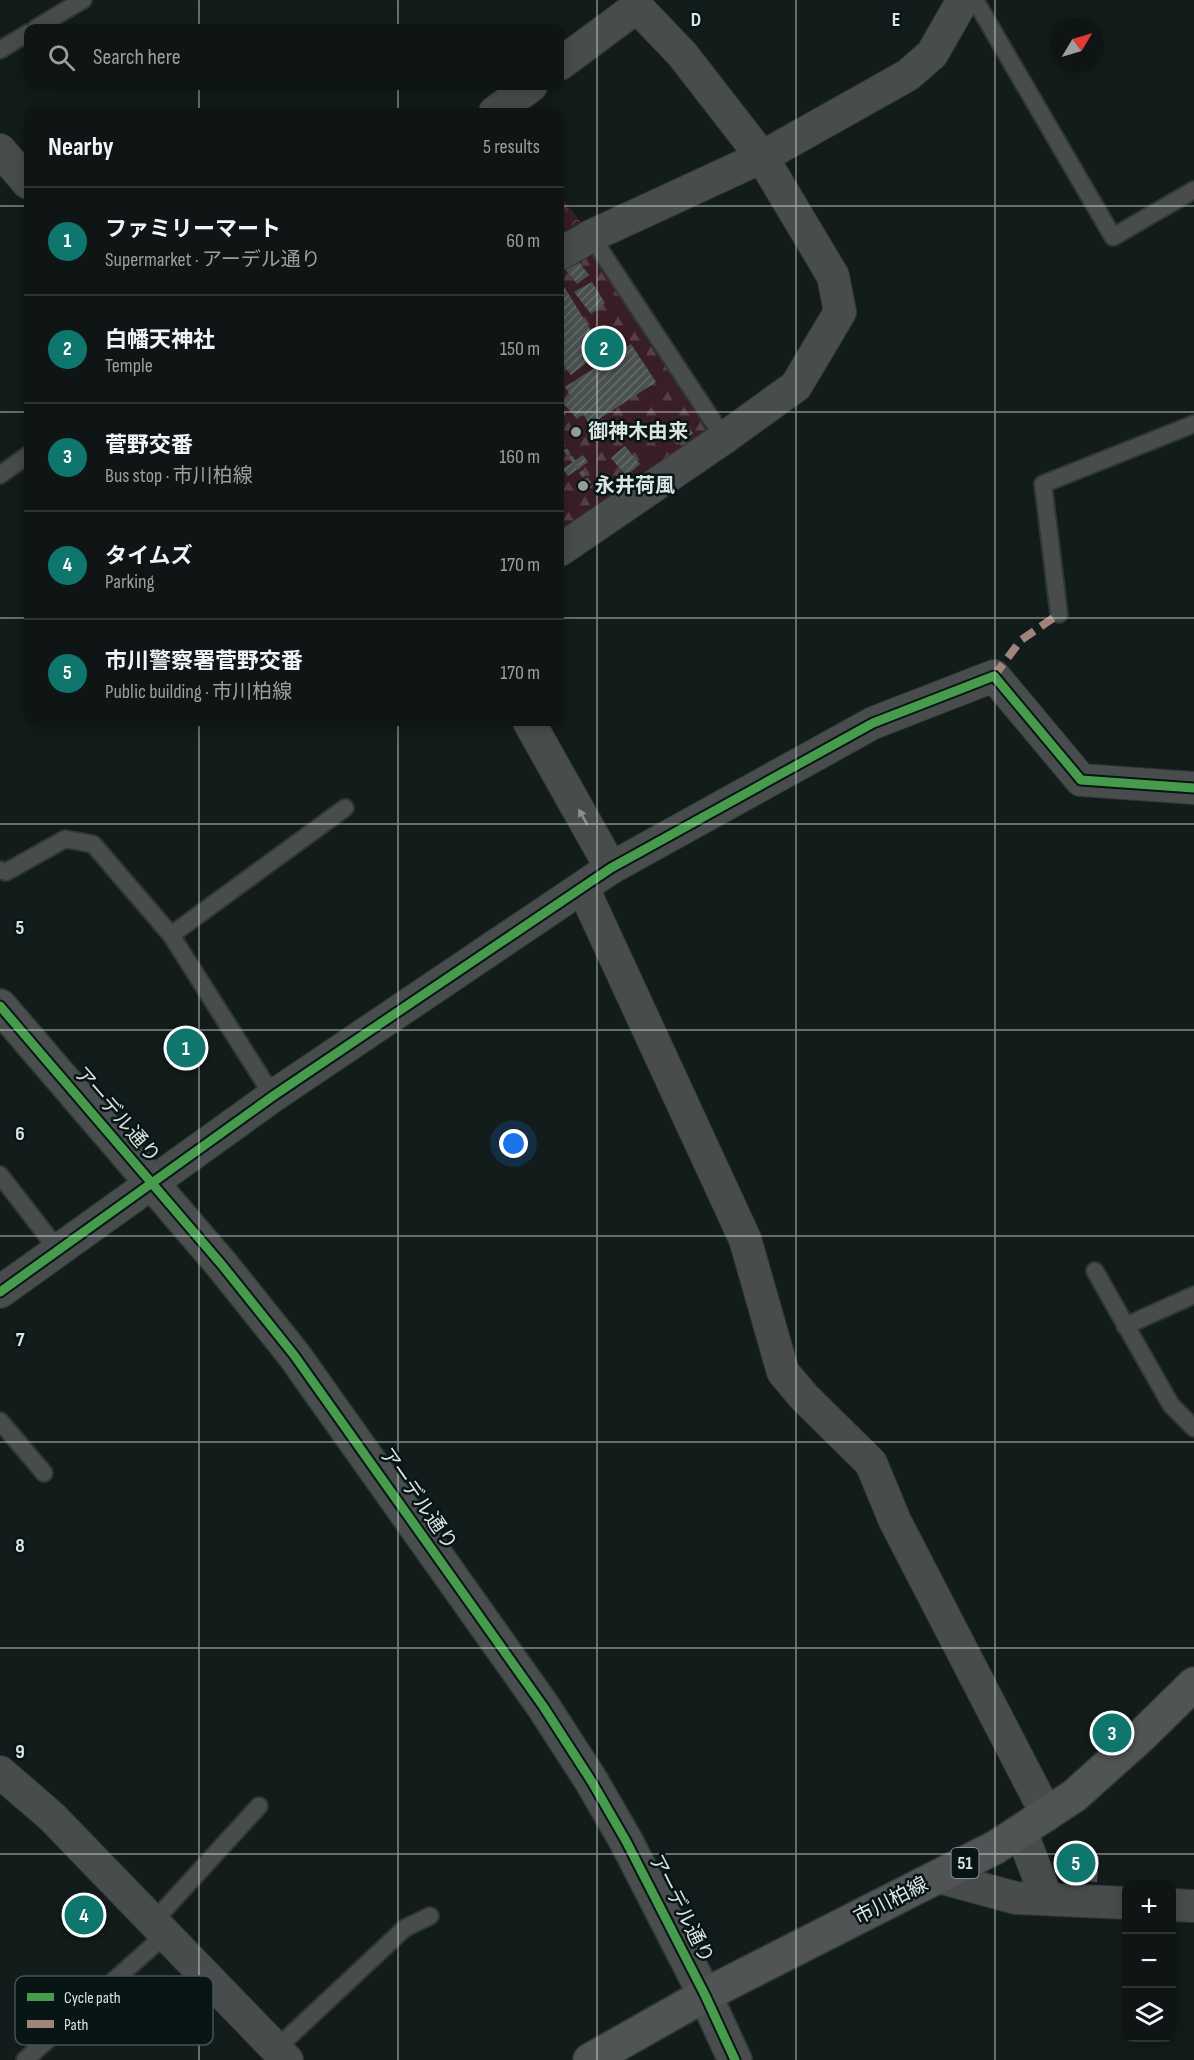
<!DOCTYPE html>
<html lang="en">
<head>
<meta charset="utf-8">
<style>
  :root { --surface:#0e1514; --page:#171e1d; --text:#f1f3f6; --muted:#9b9fa0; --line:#2e3434; --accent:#0f766e }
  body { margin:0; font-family:"Sofia Sans Condensed","Noto Sans JP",sans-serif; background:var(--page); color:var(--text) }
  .controls { position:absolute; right:18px; bottom:18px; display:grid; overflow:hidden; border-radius:12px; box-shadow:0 3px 15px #0003 }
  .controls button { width:54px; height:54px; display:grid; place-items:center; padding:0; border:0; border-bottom:2px solid var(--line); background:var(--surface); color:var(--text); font:30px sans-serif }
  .compass { position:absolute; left:1050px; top:18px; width:54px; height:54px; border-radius:50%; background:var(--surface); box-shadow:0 3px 15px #0003; rotate:52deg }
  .you { position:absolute; left:514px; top:1144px; width:21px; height:21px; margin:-15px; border:4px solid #fff; border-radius:50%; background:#1a73e8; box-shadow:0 0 0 9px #1a73e833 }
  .badge { display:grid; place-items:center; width:39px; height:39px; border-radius:50%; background:var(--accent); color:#fff; font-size:20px; font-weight:700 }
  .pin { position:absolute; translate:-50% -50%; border:3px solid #fff; box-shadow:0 2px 6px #0006 }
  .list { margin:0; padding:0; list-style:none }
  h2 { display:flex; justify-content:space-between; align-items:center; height:78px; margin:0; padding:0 24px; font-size:26px }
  h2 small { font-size:20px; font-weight:400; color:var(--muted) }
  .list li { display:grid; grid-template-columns:39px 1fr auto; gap:18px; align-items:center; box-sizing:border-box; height:108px; padding:0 24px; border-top:2px solid var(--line) }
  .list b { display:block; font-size:22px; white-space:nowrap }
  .list p { margin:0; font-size:20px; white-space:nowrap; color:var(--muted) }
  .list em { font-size:20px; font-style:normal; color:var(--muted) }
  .icon { flex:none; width:33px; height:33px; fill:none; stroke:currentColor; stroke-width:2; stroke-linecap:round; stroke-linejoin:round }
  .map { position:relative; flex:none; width:1194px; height:2060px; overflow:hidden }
  .search { position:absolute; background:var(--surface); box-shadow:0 3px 15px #0003; left:24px; top:24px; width:540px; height:66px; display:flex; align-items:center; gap:15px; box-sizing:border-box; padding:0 21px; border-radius:12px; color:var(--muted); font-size:22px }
  .panel { position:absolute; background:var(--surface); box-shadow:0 3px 15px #0003; left:24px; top:108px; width:540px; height:618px; border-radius:12px }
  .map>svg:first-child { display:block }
  .forest { fill:url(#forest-firs) }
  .park { fill:url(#park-crowns) }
  .building { fill:url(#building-hatch) }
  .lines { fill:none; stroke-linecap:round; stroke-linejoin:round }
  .lane-casing { stroke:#2f3735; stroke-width:20 }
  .street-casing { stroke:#2f3735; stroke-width:34 }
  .secondary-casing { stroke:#2f3735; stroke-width:36 }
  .primary-casing { stroke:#2f3735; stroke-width:36 }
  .path { stroke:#525756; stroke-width:4; stroke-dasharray:6 3; stroke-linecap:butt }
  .lane { stroke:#494c4c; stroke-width:16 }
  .street { stroke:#494c4c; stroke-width:32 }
  .secondary { stroke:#494d4d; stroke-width:33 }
  .primary { stroke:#505454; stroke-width:33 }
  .quiet { stroke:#a18479; stroke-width:8; stroke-dasharray:15 8; stroke-linecap:butt }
  .cycleway-casing { stroke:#071514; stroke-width:13 }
  .cycleway { stroke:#469c4c; stroke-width:9 }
  .oneway { fill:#8a9090 }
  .grid { fill:none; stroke:#dae4e3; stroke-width:1.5; stroke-opacity:0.55 }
  .poi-dot { fill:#949e9d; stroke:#071514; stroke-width:2 }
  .labels { text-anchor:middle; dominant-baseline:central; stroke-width:5; stroke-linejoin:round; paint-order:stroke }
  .shield { fill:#071514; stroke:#9ba6a5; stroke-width:1.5 }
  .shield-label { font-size:18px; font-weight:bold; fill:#dae4e3 }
  .poi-label { font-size:20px; font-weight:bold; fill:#dae4e3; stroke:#071514; text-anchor:start }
  .street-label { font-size:20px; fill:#dae4e3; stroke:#071514 }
  .key { fill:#071514; stroke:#465352; stroke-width:1.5 }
  .key-label { font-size:16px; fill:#dae4e3 }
  .grid-label { font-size:20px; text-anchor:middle; font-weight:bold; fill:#dae4e3; stroke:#071514; stroke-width:5; stroke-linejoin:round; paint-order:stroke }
</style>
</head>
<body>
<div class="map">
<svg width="1194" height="2060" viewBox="0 0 1194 2060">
  <defs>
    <pattern id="forest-firs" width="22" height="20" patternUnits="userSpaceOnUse" patternTransform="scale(1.5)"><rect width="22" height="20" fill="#391e26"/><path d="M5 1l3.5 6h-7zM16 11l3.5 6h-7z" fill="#553f45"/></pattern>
    <pattern id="park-crowns" width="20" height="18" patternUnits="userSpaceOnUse" patternTransform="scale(1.5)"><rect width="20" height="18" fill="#391e26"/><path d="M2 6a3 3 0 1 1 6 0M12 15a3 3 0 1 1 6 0" fill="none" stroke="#553f45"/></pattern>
    <pattern id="building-hatch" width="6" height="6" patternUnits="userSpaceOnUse" patternTransform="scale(1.5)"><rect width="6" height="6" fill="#4a5251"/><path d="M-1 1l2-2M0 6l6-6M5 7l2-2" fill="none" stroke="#646b6a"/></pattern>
  </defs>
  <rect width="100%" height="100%" fill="#121c1a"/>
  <path class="forest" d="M591 236 724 438 560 550V254Z"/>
  <path class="park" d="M560 195 591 236 560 254Z"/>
  <g class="building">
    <path d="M578 261 589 275 577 284 566 270Z"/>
    <path d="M560 280 603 350 571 375 560 360Z"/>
    <path d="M592 282 605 303 591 314 574 292Z"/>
    <path d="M631 344 656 382 590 425 583 414 577 419 562 402 570 395 565 387Z"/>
    <path d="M684 421 693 433 677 445 668 433Z"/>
    <path d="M625 446 640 464 626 476 611 458Z"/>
    <path d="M583 455 588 462 568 476 563 469Z"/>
    <path d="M1065 1853 1099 1856 1097 1882 1063 1880Z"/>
  </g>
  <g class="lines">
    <g class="lane-casing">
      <g id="lane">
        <path d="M975 0 1113 237 1194 190"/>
        <path d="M36 28 83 0"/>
        <path d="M0 50 28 33"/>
        <path d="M591 236 724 438"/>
        <path d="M0 475 28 455"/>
        <path d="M1059 614 1043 484 1194 424"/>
        <path d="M0 870 6 872 65 839 93 844 171 935 273 1096"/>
        <path d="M171 935 345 808"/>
        <path d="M0 1175 58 1250"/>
        <path d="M1095 1271 1171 1405 1194 1428"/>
        <path d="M1125 1326 1194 1295"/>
        <path d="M0 1421 44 1473"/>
        <path d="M154 1921 259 1806"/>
        <path d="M277 2048 405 1928 430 1916"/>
        <path d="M25 2060 166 1934"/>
      </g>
    </g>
    <g class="street-casing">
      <g id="street">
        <path d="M560 64 637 7"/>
        <path d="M495 112 531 86"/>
        <path d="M0 150 28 183"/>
        <path d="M560 254 591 236 762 157 908 75 932 54 963 0"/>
        <path d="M560 550 724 438 796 386 840 312 833 276 762 157 682 54 637 7 635 0"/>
        <path d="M529 722 611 868"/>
        <path d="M583 888 745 1239 783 1372 804 1397 871 1463 895 1521 1047 1815"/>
        <path d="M0 1292 273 1096 611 868 873 723 994 676 1081 780 1194 788"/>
        <path d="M0 1772 52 1817 287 2060"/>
        <path d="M1021 1831 1047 1899"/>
        <path d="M939 1877 1016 1898 1126 1903"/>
        <path d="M1172 1905 1194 1906"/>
      </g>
    </g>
    <g class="secondary-casing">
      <path id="secondary" d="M0 1006 222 1265 294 1355 543 1706 592 1782 626 1841 705 1995 735 2060"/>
    </g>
    <g class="primary-casing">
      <path id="primary" d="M590 2060 705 1995 996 1847 1074 1796 1141 1736 1194 1684"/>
    </g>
    <g class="path">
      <path d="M560 416 567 411"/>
      <path d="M560 442 592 487"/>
    </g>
    <use href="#lane" class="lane"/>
    <use href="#street" class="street"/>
    <use href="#secondary" class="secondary"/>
    <use href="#primary" class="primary"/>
    <path class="quiet" d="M994 676 1021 640 1059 614"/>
    <g class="cycleway-casing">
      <g id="cycleway">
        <path d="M0 1006 222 1265 294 1355 543 1706 592 1782 626 1841 705 1995 735 2060"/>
        <path d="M0 1292 273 1096 611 868 873 723 994 676 1081 780 1194 788"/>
      </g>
    </g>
    <use href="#cycleway" class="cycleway"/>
  </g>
  <defs><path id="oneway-solid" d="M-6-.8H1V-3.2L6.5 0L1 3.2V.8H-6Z" transform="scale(1.5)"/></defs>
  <use class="oneway" href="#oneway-solid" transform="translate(583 817) rotate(-119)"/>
  <path class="grid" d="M199 0V28M398 0V28M597 0V2060M796 0V2060M995 0V2060M199 86V112M398 86V112M0 206H28M560 206H1194M0 412H28M560 412H1194M0 618H28M560 618H1194M199 722V2060M398 722V2060M0 824H1194M0 1030H1194M0 1236H1194M0 1442H1194M0 1648H1194M0 1854H1194"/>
  <g class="poi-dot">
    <circle cx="576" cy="432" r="6"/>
    <circle cx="583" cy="486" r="6"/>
  </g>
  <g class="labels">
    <rect class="shield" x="951.5" y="1848" width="27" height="30" rx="4.5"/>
    <g class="shield-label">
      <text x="965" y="1863">51</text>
    </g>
    <g class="poi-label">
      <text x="588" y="432">御神木由来</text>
      <text x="595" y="486">永井荷風</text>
    </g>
    <g class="street-label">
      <text transform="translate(117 1115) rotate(49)">アーデル通り</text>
      <text transform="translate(418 1499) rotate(55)">アーデル通り</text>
      <text transform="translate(891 1901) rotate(-27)">市川柏線</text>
      <text transform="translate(681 1909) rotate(63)">アーデル通り</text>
    </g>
  </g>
  <rect x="15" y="1976" width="198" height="69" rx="9" class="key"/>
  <rect x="27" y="1993" width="27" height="8" fill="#469c4c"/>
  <rect x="27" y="2020" width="27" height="8" fill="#a18479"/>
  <g class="key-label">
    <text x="64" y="2003">Cycle path</text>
    <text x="64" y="2030">Path</text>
  </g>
  <g class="grid-label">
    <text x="696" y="26">D</text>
    <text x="896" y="26">E</text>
    <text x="20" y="934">5</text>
    <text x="20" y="1140">6</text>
    <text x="20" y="1346">7</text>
    <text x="20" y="1552">8</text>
    <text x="20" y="1758">9</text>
  </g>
</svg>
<div class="controls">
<button>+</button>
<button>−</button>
<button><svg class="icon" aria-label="layers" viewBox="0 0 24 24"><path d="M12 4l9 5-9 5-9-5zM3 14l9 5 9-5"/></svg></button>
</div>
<svg class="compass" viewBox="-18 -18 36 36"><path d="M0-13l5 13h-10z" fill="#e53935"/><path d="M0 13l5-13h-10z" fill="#9b9fa0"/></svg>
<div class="you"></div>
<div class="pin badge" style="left:186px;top:1048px">1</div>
<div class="pin badge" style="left:604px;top:348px">2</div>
<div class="pin badge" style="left:1112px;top:1733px">3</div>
<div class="pin badge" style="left:84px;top:1915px">4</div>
<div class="pin badge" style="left:1076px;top:1863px">5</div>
<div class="search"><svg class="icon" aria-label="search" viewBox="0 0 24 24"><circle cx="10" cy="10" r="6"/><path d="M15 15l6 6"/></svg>Search here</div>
<section class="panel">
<h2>Nearby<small>5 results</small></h2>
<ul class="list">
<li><span class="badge">1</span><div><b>ファミリーマート</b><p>Supermarket · アーデル通り</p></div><em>60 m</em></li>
<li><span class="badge">2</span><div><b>白幡天神社</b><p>Temple</p></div><em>150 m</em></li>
<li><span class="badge">3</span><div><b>菅野交番</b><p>Bus stop · 市川柏線</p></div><em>160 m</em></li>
<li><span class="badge">4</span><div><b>タイムズ</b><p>Parking</p></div><em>170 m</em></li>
<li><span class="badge">5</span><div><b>市川警察署菅野交番</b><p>Public building · 市川柏線</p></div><em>170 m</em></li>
</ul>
</section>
</div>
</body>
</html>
